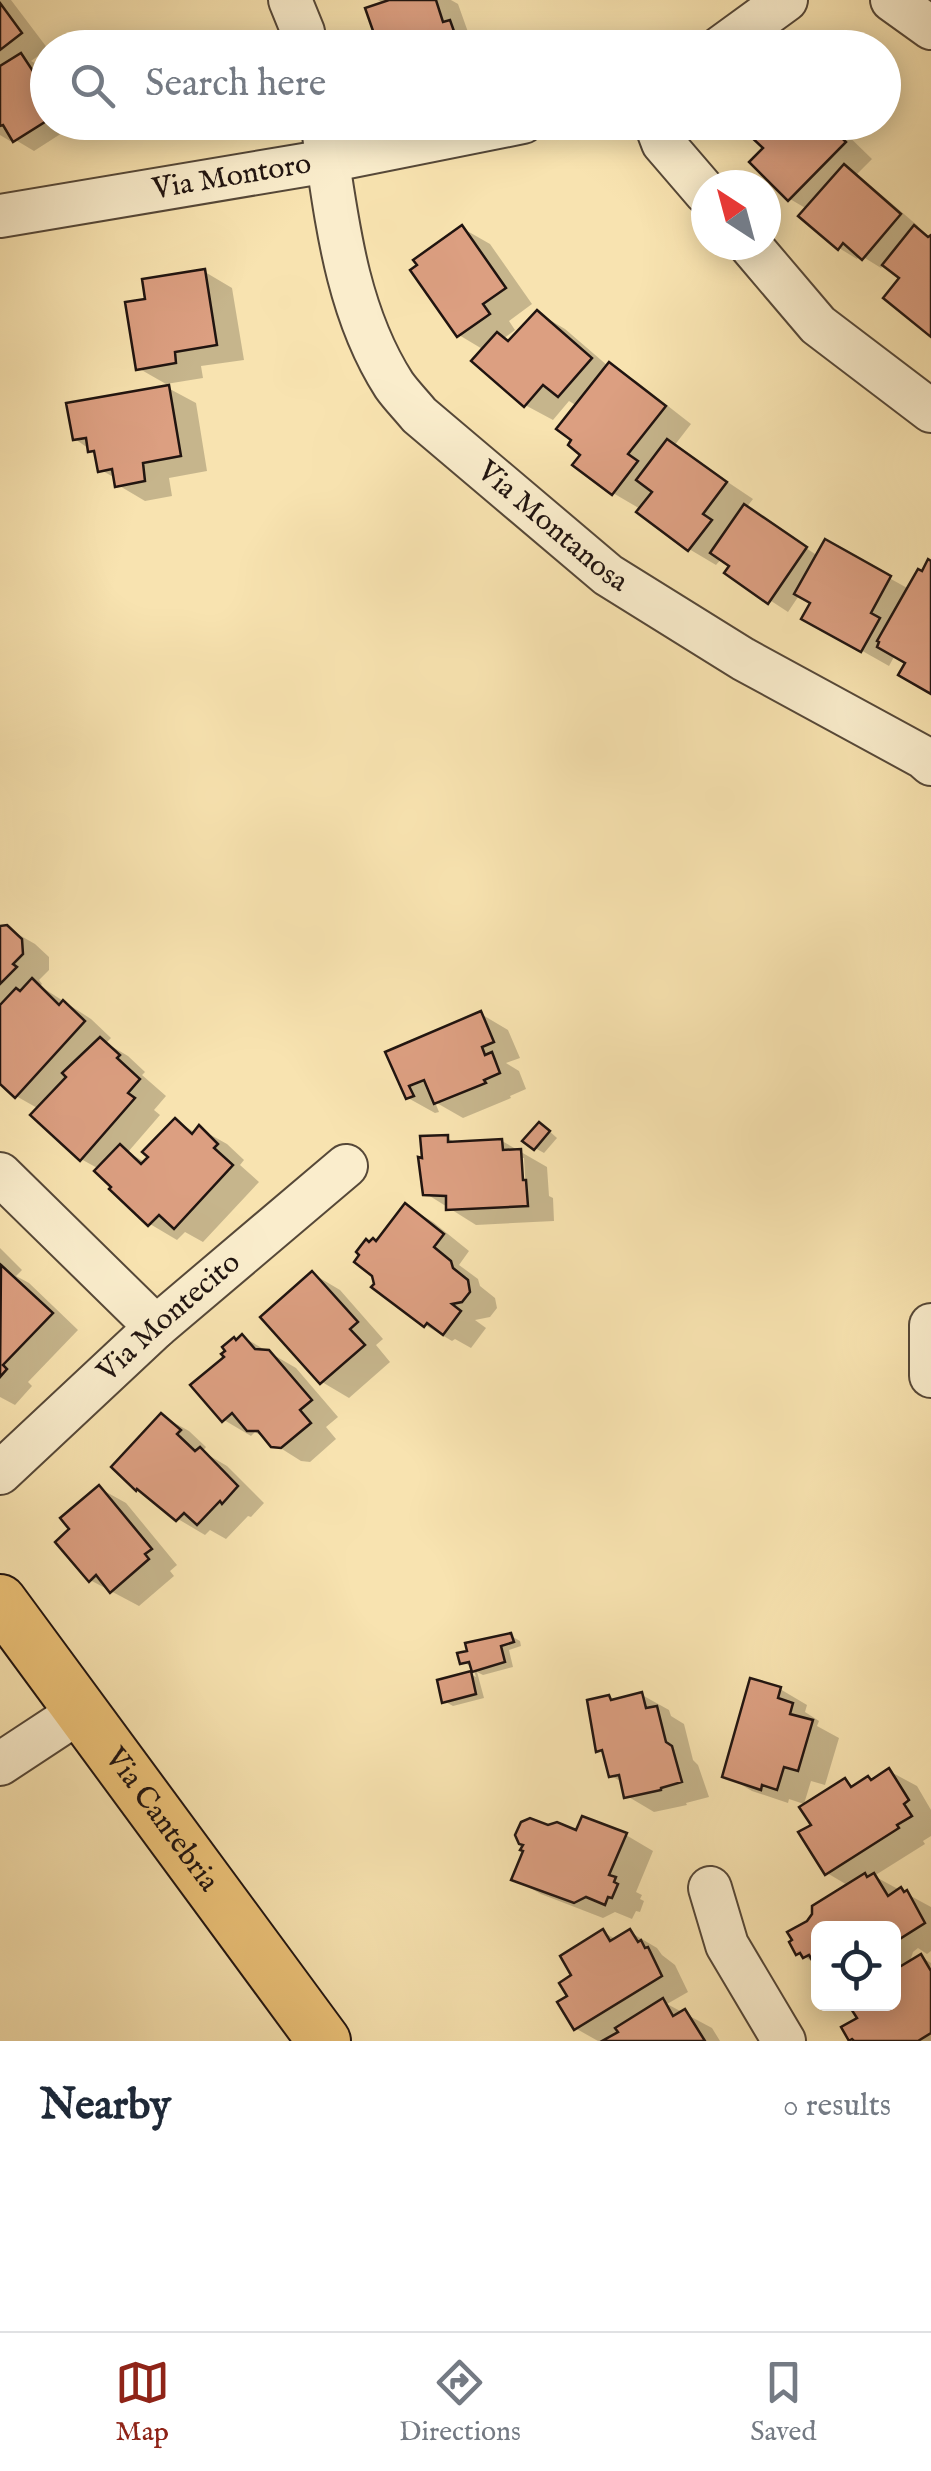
<!DOCTYPE html>
<html lang="en">
<head>
<meta charset="utf-8">
<style>
  :root { --surface:#fff; --page:#f6f6f7; --text:#1f2937; --muted:#747a83; --line:#e0e1e3; --accent:#8f2418 }
  body { margin:0; font-family:"IM FELL English",serif; background:var(--page); color:var(--text) }
  .controls { position:absolute; right:30px; bottom:30px; display:grid; overflow:hidden; border-radius:15px; box-shadow:0 5px 25px #0003 }
  .controls button { width:90px; height:90px; display:grid; place-items:center; padding:0; border:0; border-bottom:2px solid var(--line); background:var(--surface); color:var(--text); font:50px sans-serif }
  .compass { position:absolute; left:691px; top:170px; width:90px; height:90px; border-radius:50%; background:var(--surface); box-shadow:0 5px 25px #0003; rotate:324deg }
  .list { margin:0; padding:0; list-style:none }
  h2 { display:flex; justify-content:space-between; align-items:center; height:130px; margin:0; padding:0 40px; font-size:42px }
  h2 small { font-size:32px; font-weight:400; color:var(--muted) }
  .icon { flex:none; width:55px; height:55px; fill:none; stroke:currentColor; stroke-width:2; stroke-linecap:round; stroke-linejoin:round }
  .map { position:relative; flex:none; width:931px; height:2041px; overflow:hidden }
  .search { position:absolute; background:var(--surface); box-shadow:0 5px 25px #0003; left:30px; right:30px; top:30px; height:110px; display:flex; align-items:center; gap:25px; box-sizing:border-box; padding:0 35px; border-radius:55px; color:var(--muted); font-size:38px }
  .sheet { height:290px; background:var(--surface) }
  nav { display:flex; justify-content:space-around; align-items:center; box-sizing:border-box; height:140px; border-top:2px solid var(--line); background:var(--surface); font-size:28px; color:var(--muted) }
  nav a { display:grid; justify-items:center; gap:5px }
  nav .on { color:var(--accent) }
  .map>svg:first-child { display:block }
  .shadow { fill:#0003; fill-rule:evenodd }
  .building { fill:#dc9f81; stroke:#201410; stroke-width:2.5 }
  .lines { fill:none; stroke-linecap:round; stroke-linejoin:round }
  .minor-casing { stroke:#564838; stroke-width:46 }
  .major-casing { stroke:#201410; stroke-width:56 }
  .minor { stroke:#faedcc; stroke-width:42 }
  .major { stroke:#ecc278; stroke-width:52 }
  .labels { text-anchor:middle; dominant-baseline:central; stroke-width:8; stroke-linejoin:round; paint-order:stroke }
  .street-label { font-size:30px; fill:#201410; stroke:#faedcc }
</style>
</head>
<body>
<div class="map">
<svg width="931" height="2041" viewBox="0 0 931 2041">
  <rect width="100%" height="100%" fill="#f8e3b0"/>
  <filter id="stains"><feTurbulence type="fractalNoise" baseFrequency=".002" numOctaves="4"/><feColorMatrix values="0 0 0 0 .2 0 0 0 0 .09 0 0 0 0 .02 0 0 0 .5 -.17"/></filter>
  <radialGradient id="worn" r=".72"><stop offset=".6" stop-color="#630" stop-opacity="0"/><stop offset="1" stop-color="#630" stop-opacity=".3"/></radialGradient>
  <g class="shadow">
    <path d="M0 0H11L48 49 31 61 40 66 48 78V122H71L73 126 34 151 14 139 10 141 0 135Z"/>
    <path d="M378 0H451L458 4 468 32 477 38 481 48H382L385 4Z"/>
    <path d="M765 122H834L872 159 857 174 918 226 916 229 931 238V333L902 278 885 264 881 268 860 255 857 259 839 248 807 209 790 199 766 148Z"/>
    <path d="M462 228 490 244 532 304 509 321 515 330 503 339 510 343 538 313 565 329 608 366 636 381 691 424 674 446 753 499 746 508 818 556 826 543 909 589 931 564V691L908 662 895 655 889 666 804 618 813 602 800 594 788 612 727 572 732 565 722 558 716 565 689 549 642 510 613 493 584 454 577 406 569 401 553 420 525 405 484 350 459 335Z"/>
    <path d="M205 272 232 288 244 360 201 366 203 378 166 384 138 368 148 301Z"/>
    <path d="M168 388 196 403 207 471 169 478 172 496 145 501 118 485 117 479 101 470 98 455 75 439Z"/>
    <path d="M0 928H7L35 944 49 957V970L39 980 42 984 40 986 91 1019 111 1038 106 1043 128 1056 145 1072 142 1075 166 1096 154 1110 160 1115 128 1152 146 1163 176 1121 196 1133 200 1129 227 1144 244 1160 240 1165 259 1182 203 1242 185 1232 177 1240 150 1224 112 1189 114 1187 99 1169 81 1159 39 1109 16 1096 0 1082Z"/>
    <path d="M481 1014 508 1030 520 1058 506 1063 519 1071 526 1089 510 1096 511 1098 463 1118 435 1102 439 1112 435 1113 408 1098 388 1053Z"/>
    <path d="M548 1130 557 1138 544 1153 535 1148Z"/>
    <path d="M447 1138 458 1144 502 1141 547 1167 549 1196 553 1198 554 1221 476 1225 425 1193ZM519 1158H524L526 1192 521 1193Z"/>
    <path d="M406 1206 433 1222 469 1251 459 1265 478 1279 480 1286 495 1298 497 1308 490 1317 475 1320 486 1328 471 1348 455 1339 452 1341 425 1325 377 1244Z"/>
    <path d="M0 1248 22 1270 16 1276 29 1283 78 1330 28 1382 32 1386 15 1405 0 1397Z"/>
    <path d="M313 1274 340 1290 383 1339 376 1345 390 1362 349 1398 322 1382 264 1317Z"/>
    <path d="M243 1337 296 1368 338 1417 326 1427 336 1439 310 1462 301 1461 255 1432 251 1436 224 1420 228 1357Z"/>
    <path d="M162 1416 189 1431 206 1447 203 1451 205 1453 227 1466 264 1503 251 1517 248 1516 226 1539 210 1530 205 1535 178 1519Z"/>
    <path d="M99 1488 126 1503 177 1565 170 1571 174 1576 139 1606 90 1580 73 1530Z"/>
    <path d="M511 1636 520 1641 521 1646 509 1650 513 1667 483 1675 477 1672 484 1698 453 1706 444 1701 470 1674 476 1677 473 1667 462 1662Z"/>
    <path d="M780 1689 807 1705 805 1712 819 1721 817 1726 839 1738 825 1785 811 1781 804 1804 789 1799 788 1803 752 1791 725 1775Z"/>
    <path d="M642 1695 669 1710 671 1716 684 1724 693 1760 698 1765 709 1797 686 1803 687 1805 654 1812 627 1796 624 1783 611 1776 605 1754 599 1750 609 1698 615 1701Z"/>
    <path d="M889 1771 917 1786 931 1810V1836L923 1841 925 1844 874 1876 931 1907V1951L927 1954 918 1948 913 1952 909 1964 921 1957 931 1963V2041H855L851 2039 860 2019 851 2004H894V1928H818V1965L798 1953 809 1923 849 1886 827 1873 814 1826 845 1781 855 1787 873 1781Z"/>
    <path d="M577 1833 626 1835 653 1851 636 1892 642 1895 640 1899 644 1901 640 1912 636 1911 632 1919 615 1912 603 1918 541 1894 514 1879Z"/>
    <path d="M603 1932 617 1940 630 1932 657 1948 662 1955 675 1965 688 1992 667 2004 712 2028 720 2041H598L575 2028 571 1997 575 1976Z"/>
  </g>
  <g class="building">
    <path d="M389 0H436L443 22 450 20 460 48H379L365 8Z"/>
    <path d="M0 3 22 33 0 50Z"/>
    <path d="M21 53 48 94V120L13 142 3 125 0 126V66Z"/>
    <path d="M761 122H826L846 142 788 201 749 162 763 148 749 135Z"/>
    <path d="M844 164 901 214 862 260 843 243 838 250 798 216Z"/>
    <path d="M462 225 506 288 483 304 490 314 457 337 410 270 417 265 413 260Z"/>
    <path d="M914 225 928 237 931 235V337L883 298 899 278 882 265Z"/>
    <path d="M205 269 217 345 175 352 176 363 136 370 125 302 145 299 142 279Z"/>
    <path d="M537 310 592 358 558 397 543 385 524 407 471 361 497 332 508 341Z"/>
    <path d="M609 362 666 406 628 454 638 461 612 495 572 465 580 455 568 445 571 440 556 429Z"/>
    <path d="M169 385 181 456 143 463 145 481 115 487 112 469 98 472 94 451 88 452 86 438 73 440 66 403Z"/>
    <path d="M667 439 727 482 703 514 712 520 688 551 636 512 652 492 636 480Z"/>
    <path d="M744 504 807 547 768 604 724 573 729 566 710 553Z"/>
    <path d="M825 539 891 576 871 613 880 618 861 652 801 619 810 603 794 594Z"/>
    <path d="M928 559 931 561V694L898 675 905 663 877 647 879 642 877 641 918 569 922 571Z"/>
    <path d="M7 925 22 939 23 954 13 964 17 967 0 984V926Z"/>
    <path d="M32 978 59 1005 63 1000 85 1021 15 1098 0 1084V1005L16 988 20 991Z"/>
    <path d="M481 1011 494 1042 482 1047 485 1055 492 1052 500 1073 484 1080 486 1083 434 1104 424 1080 409 1086 414 1096 406 1099 385 1052Z"/>
    <path d="M100 1037 120 1055 117 1058 140 1079 128 1093 135 1098 80 1161 30 1115 66 1077 62 1073Z"/>
    <path d="M175 1118 192 1134 199 1125 218 1144 214 1148 233 1165 174 1229 159 1215 148 1226 109 1189 111 1187 94 1171 120 1144 141 1164 148 1157 142 1152Z"/>
    <path d="M539 1122 550 1131 534 1150 522 1141Z"/>
    <path d="M448 1135V1142L502 1139 503 1150 521 1149 523 1180H526L528 1206 446 1210V1196L423 1195 418 1157 422 1158 420 1136Z"/>
    <path d="M405 1203 444 1234 434 1247 451 1261 453 1268 468 1280 470 1292 462 1302 452 1304 461 1311 443 1335 427 1323 424 1327 371 1287 374 1284 372 1276 354 1262 359 1255 356 1252 366 1239 369 1242 373 1238 376 1241Z"/>
    <path d="M1 1265 53 1313 3 1365 7 1369 0 1377Z"/>
    <path d="M312 1271 358 1322 350 1329 365 1345 320 1384 260 1317Z"/>
    <path d="M242 1334 255 1349 269 1350 312 1400 300 1410 311 1423 281 1448 271 1447 258 1431H247L232 1413 222 1422 190 1385 224 1357 221 1354 225 1351 222 1347 234 1337 236 1340Z"/>
    <path d="M161 1413 181 1430 177 1434 195 1451 200 1447 238 1486 222 1504 220 1501 197 1525 184 1513 176 1521 137 1489 136 1491 111 1467Z"/>
    <path d="M99 1485 152 1549 145 1554 149 1559 110 1593 96 1575 89 1582 55 1542 69 1529 60 1518Z"/>
    <path d="M511 1633 514 1642 501 1646 505 1662 472 1672 469 1662 460 1664 457 1653 467 1651 465 1643Z"/>
    <path d="M471 1671 476 1694 442 1703 437 1680Z"/>
    <path d="M750 1678 781 1687 778 1698 793 1703 790 1714 813 1720 798 1771 784 1767 777 1790 762 1785 761 1790 722 1777Z"/>
    <path d="M642 1692 646 1708 657 1706 666 1742 672 1746 682 1782 661 1788V1790L624 1798 619 1775 609 1777 602 1750 596 1752 587 1700 609 1695 611 1700Z"/>
    <path d="M889 1768 909 1800 904 1804 912 1816 897 1825 899 1828 825 1875 798 1832 811 1825 799 1807 845 1778 851 1787 868 1776 871 1780Z"/>
    <path d="M582 1816 627 1833 609 1875 616 1877 614 1882 618 1884 612 1898 608 1897 605 1905 586 1897 574 1903 511 1880 523 1851 520 1850 523 1845 519 1844 515 1835 521 1822 530 1818 548 1825 557 1822 576 1830Z"/>
    <path d="M865 1873 867 1877 874 1873 888 1896 901 1887 904 1892 907 1890 925 1923 898 1940 894 1928H818V1970L809 1955 803 1958 800 1953 796 1955 789 1942 792 1940 787 1932 807 1921 812 1914V1906Z"/>
    <path d="M603 1929 610 1941 630 1929 638 1942 641 1940 645 1948 648 1947 662 1976 574 2030 557 2002 567 1996 559 1983 571 1975 560 1956Z"/>
    <path d="M921 1954 931 1971V2033L918 2041H854L852 2039 849 2041 841 2027 857 2018 848 2004H894V1966H901Z"/>
    <path d="M663 1998 673 2016 685 2009 705 2041H602L618 2032 615 2028Z"/>
  </g>
  <g class="lines">
    <g class="minor-casing">
      <g id="minor">
        <path d="M290 0 303 32 306 48"/>
        <path d="M892 0 931 28"/>
        <path d="M720 48 786 0"/>
        <path id="s1" d="M322 122C336 212 344 307 394 385 401 395 411 405 419 415L608 575 743 659 923 757 931 764"/>
        <path d="M655 122 663 143 706 193"/>
        <path id="s2" d="M0 216 328 161 523 122"/>
        <path d="M750 245 818 325 931 411"/>
        <path d="M0 1174 156 1327"/>
        <path d="M931 1325V1376"/>
        <path id="s3" d="M0 1473 156 1327 346 1166"/>
        <path d="M0 1764 82 1710"/>
        <path d="M710 1888 727 1945 784 2041"/>
      </g>
    </g>
    <g class="major-casing">
      <g id="major">
        <path id="s4" d="M0 1601 324 2041"/>
      </g>
    </g>
    <use href="#minor" class="minor"/>
    <use href="#major" class="major"/>
  </g>
  <g class="labels">
    <g class="street-label">
      <text stroke="none"><textPath href="#s2" startOffset="235">Via Montoro</textPath></text>
      <text stroke="none"><textPath href="#s1" startOffset="488">Via Montanosa</textPath></text>
      <text stroke="none"><textPath href="#s3" startOffset="230">Via Montecito</textPath></text>
      <text stroke="none"><textPath href="#s4" startOffset="272">Via Cantebria</textPath></text>
    </g>
  </g>
  <rect width="100%" height="100%" filter="url(#stains)"/>
  <rect width="100%" height="100%" fill="url(#worn)"/>
</svg>
<div class="controls">
<button><svg class="icon" aria-label="locate" viewBox="0 0 24 24"><circle cx="12" cy="12" r="6"/><path d="M12 2v4M12 18v4M2 12h4M18 12h4"/></svg></button>
</div>
<svg class="compass" viewBox="-18 -18 36 36"><path d="M0-13l5 13h-10z" fill="#e53935"/><path d="M0 13l5-13h-10z" fill="#747a83"/></svg>
<div class="search"><svg class="icon" aria-label="search" viewBox="0 0 24 24"><circle cx="10" cy="10" r="6"/><path d="M15 15l6 6"/></svg>Search here</div>
</div>
<section class="sheet">
<h2>Nearby<small>0 results</small></h2>
<ul class="list">
</ul>
</section>
<nav>
<a class="on"><svg class="icon" aria-label="map" viewBox="0 0 24 24"><path d="M3 6l6-2 6 2 6-2v14l-6 2-6-2-6 2zM9 4v14M15 6v14"/></svg>Map</a>
<a><svg class="icon" aria-label="directions" viewBox="0 0 24 24"><path d="M12 3l9 9-9 9-9-9zM9 14v-3h6M13 9l2 2-2 2"/></svg>Directions</a>
<a><svg class="icon" aria-label="saved" viewBox="0 0 24 24"><path d="M7 4h10v16l-5-4-5 4z"/></svg>Saved</a>
</nav>
</body>
</html>
